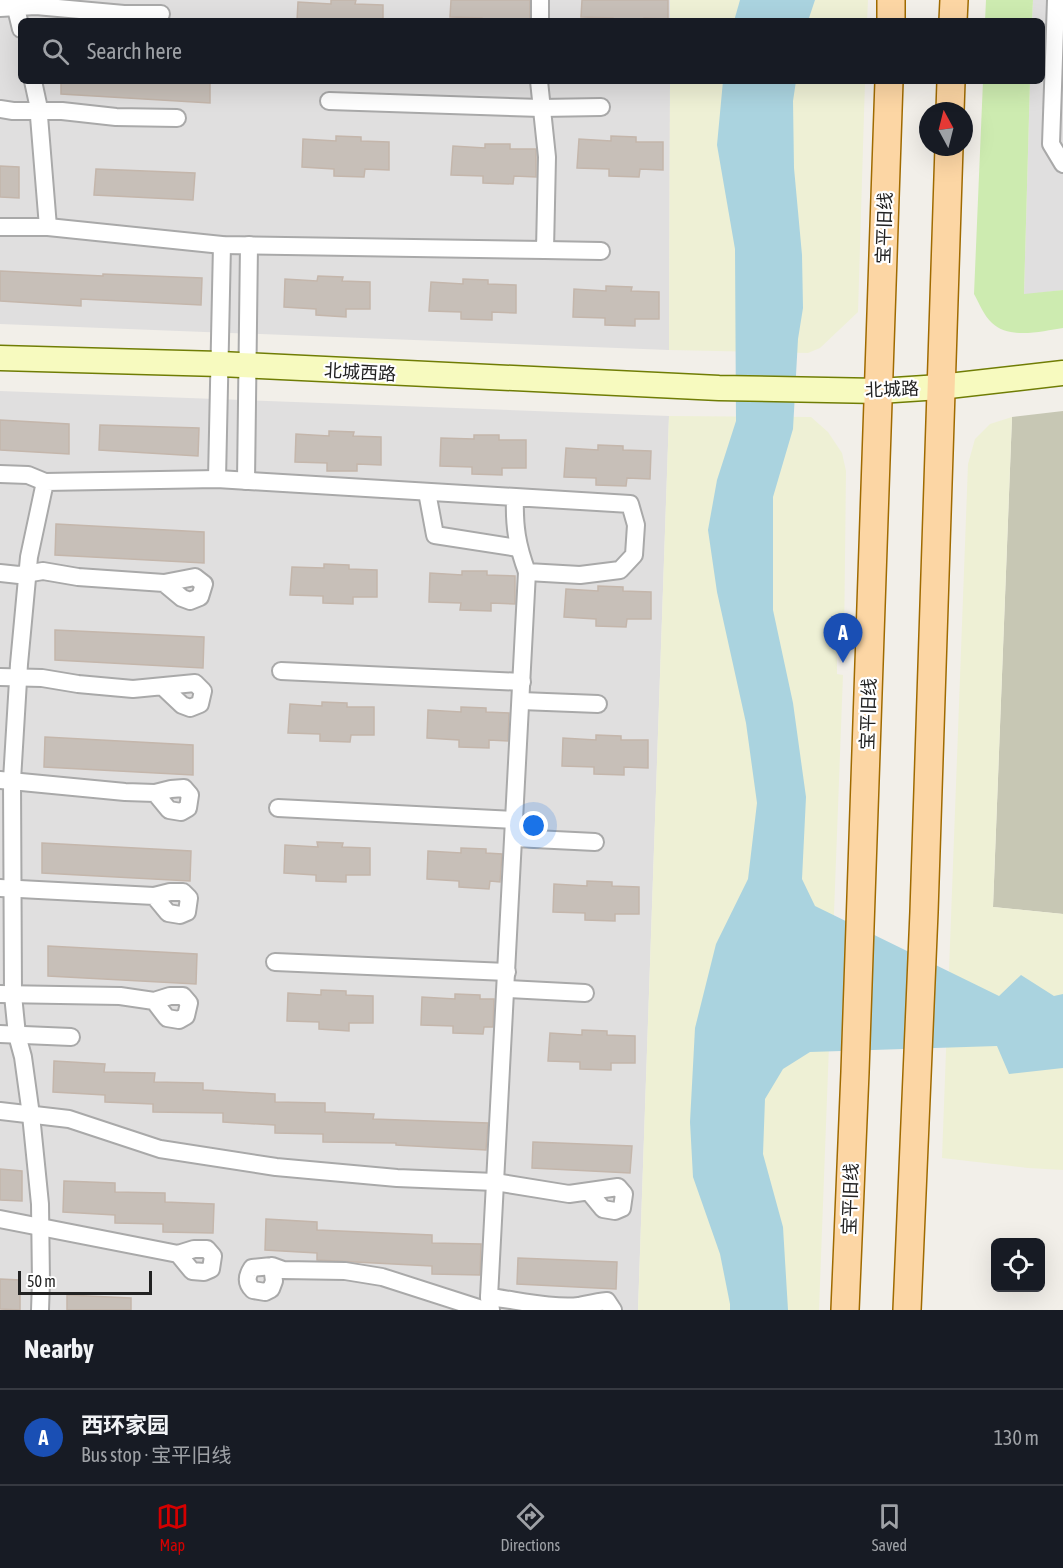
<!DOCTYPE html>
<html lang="en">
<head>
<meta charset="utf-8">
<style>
  :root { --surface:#171b24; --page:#242831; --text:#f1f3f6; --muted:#9ea1a6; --line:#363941; --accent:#d40000 }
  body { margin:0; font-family:"Asap Condensed","Noto Sans SC",sans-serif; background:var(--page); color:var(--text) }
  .controls { position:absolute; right:18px; bottom:18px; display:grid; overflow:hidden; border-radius:9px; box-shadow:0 6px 24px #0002 }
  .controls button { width:54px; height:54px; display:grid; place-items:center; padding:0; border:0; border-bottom:2px solid var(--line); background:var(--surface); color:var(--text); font:30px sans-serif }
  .compass { position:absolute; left:919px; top:102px; width:54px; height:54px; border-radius:50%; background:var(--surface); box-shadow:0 6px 24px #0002; rotate:353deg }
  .scale { position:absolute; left:18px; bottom:15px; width:134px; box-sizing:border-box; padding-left:6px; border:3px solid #222; border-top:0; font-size:16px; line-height:21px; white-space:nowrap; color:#222; -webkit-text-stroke:4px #fff; paint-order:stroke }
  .you { position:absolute; left:534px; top:826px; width:21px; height:21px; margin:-15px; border:4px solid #fff; border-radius:50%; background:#1a73e8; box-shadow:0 0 0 9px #1a73e833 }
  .badge { display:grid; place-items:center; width:39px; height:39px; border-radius:50%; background:var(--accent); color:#fff; font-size:20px; font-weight:700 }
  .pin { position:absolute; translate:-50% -50px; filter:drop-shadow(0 2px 3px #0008) }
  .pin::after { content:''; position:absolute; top:32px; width:21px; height:18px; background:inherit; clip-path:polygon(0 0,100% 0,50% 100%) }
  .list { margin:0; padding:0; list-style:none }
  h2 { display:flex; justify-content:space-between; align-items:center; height:78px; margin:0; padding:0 24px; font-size:26px }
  h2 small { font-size:20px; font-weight:400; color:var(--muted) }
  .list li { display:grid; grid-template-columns:39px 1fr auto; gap:18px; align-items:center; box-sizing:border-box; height:96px; padding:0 24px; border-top:2px solid var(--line) }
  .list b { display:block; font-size:22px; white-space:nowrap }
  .list p { margin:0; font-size:20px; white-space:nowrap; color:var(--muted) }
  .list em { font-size:20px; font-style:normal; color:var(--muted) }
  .icon { flex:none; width:33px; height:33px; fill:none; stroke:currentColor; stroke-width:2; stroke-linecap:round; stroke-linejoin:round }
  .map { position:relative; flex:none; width:1063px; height:1310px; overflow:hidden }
  .search { position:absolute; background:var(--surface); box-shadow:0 6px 24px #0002; left:18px; right:18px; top:18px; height:66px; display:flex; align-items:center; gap:15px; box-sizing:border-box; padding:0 21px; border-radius:9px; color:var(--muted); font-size:22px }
  .sheet { height:174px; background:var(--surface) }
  nav { display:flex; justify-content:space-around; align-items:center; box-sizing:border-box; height:84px; border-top:2px solid var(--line); background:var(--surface); font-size:16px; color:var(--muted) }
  nav a { display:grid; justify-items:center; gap:3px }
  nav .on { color:var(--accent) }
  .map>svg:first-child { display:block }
  .residential { fill:#e0dfdf }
  .construction { fill:#c7c7b4 }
  .farmland { fill:#eef0d5 }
  .grass { fill:#cdebb0 }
  .water { fill:#aad3df }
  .building { fill:#c7bfb8; stroke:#c4b6ab; stroke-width:1.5 }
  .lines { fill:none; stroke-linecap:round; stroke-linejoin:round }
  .street-casing { stroke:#a9a9a9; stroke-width:20 }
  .secondary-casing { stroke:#707d05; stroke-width:27 }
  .primary-casing { stroke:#a06b00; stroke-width:30 }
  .street { stroke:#fff; stroke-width:16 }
  .secondary { stroke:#f7fabf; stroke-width:24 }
  .primary { stroke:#fcd6a4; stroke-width:27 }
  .labels { text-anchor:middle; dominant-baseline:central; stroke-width:4.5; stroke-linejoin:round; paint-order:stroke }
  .street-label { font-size:18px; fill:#222; stroke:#fff }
</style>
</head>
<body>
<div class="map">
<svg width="1063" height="1310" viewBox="0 0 1063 1310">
  <rect width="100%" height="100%" fill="#f2efe9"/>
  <g class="residential">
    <path d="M0 0H670V21H21V81H670L669 350 0 324Z"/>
    <path d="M1033 0H1063V290L1024 295 1030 81H1042V21H1032Z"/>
    <path d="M0 391 669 416 638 1310H0Z"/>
  </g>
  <path class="construction" d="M1063 411V914L993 907 1012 417Z"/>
  <g class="farmland">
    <path d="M670 0H868L867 21H670Z"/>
    <path d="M670 81H865L858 312 820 348 808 353 669 350Z"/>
    <path d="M669 416 811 417 828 432 842 453 846 471 844 645H837V674L843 675 819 1310H638Z"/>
    <path d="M1012 417 993 907 1063 914V1170L1028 1168 942 1158 968 464 975 439 990 424Z"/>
  </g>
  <g class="grass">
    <path d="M986 0H1033L1032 21H985Z"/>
    <path d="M983 81H1030L1024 294 1063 290V328C1042 331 1010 340 992 323 984 316 979 303 974 294Z"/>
  </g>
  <g class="water">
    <path d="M740 0H815L808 21H734Z"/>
    <path d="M723 81H796L793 101 794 168 802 255 803 308 798 339 793 429 773 497V610L793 703 806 797 802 879 815 906 999 996 1021 975 1054 996 1063 994V1068L1009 1074 997 1046 810 1052 783 1069 765 1099 763 1154 783 1227 788 1310H730V1304L720 1254 693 1177 690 1122 695 1028 716 944 748 879 757 803 746 723 717 592 708 530 717 480 736 421 735 249 717 145Z"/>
  </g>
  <g class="building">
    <path d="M331 0H356L355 4 383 5V21H297L298 2 331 4Z"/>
    <path d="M451 0H530V19L482 21V18L450 17Z"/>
    <path d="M582 0H668V19L644 18V21H613V18L581 17Z"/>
    <path d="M61 81H210V103L61 94Z"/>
    <path d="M336 136 361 137V141L389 142V170L365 169 364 177 334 176V169L302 167 303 139 336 141Z"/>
    <path d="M611 136 636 137V142H663V170L640 169 639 177 609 176V169L577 168 579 139 611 141Z"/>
    <path d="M485 144H510V149H536V177L514 176 513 184 483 183V176L451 175 453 146 485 148Z"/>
    <path d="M0 166 19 167V198L0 197Z"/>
    <path d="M96 169 195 173 193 200 94 195Z"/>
    <path d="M0 271 103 276V274L202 278 201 305 81 299V306L0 301Z"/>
    <path d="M318 276 343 277 342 281 370 282V309H346V317L316 315V309L284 307 285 279 317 281Z"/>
    <path d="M463 279 488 280V284L516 285V313L492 312V320L461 319V312L429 311 431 282 463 284Z"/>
    <path d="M606 286 632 287 631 291 659 292V319H635V326L605 325V318L573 317 574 289 606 291Z"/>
    <path d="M0 420 69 424V454L0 450Z"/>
    <path d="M100 425 199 428 198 456 99 450Z"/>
    <path d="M329 431 354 432 353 436 381 437V465L357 464V471H327V463L295 462 296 434 329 436Z"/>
    <path d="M474 435H499V440H526V468H502V475L472 474V467L440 466 441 438 474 439Z"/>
    <path d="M598 445 623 446V450L651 451 650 479 627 478 626 486 596 485V478L564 477 566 448 598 450Z"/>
    <path d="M56 524 204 532V563L55 555Z"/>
    <path d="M324 564 349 565V569L377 570V597H353V604L323 603V596L290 595 292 567 324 568Z"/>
    <path d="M462 571H487V575L515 576V604L491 603V611L460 610 461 603 429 602 430 573 462 575Z"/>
    <path d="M598 586 623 587V591L651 592V619H627L626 627 596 626V619L564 617 566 589 598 591Z"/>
    <path d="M55 630 204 637 203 668 55 660Z"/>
    <path d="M322 702 347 703V707H374V735H351L350 742 320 741V734L288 733 290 704 322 706Z"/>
    <path d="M461 707 486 708V712L509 713 508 741 489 740V748L459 747V740L427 738 428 710 461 712Z"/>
    <path d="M596 735 621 736V740H648V768L624 767V775L594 774V767L562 766 563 738 596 740Z"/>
    <path d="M45 737 193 745V775L44 767Z"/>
    <path d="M317 842 343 843 342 847 370 848V875H346V882L316 881V875L284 873 285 845 318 847Z"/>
    <path d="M42 843 191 851 190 881 42 873Z"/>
    <path d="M461 848 486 849V853L502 854 500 882 490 881 489 889 459 887V881L427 879 428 851 461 853Z"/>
    <path d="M587 881 612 882V886L639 887V914H615V921L585 920V913L553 912 554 884 587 886Z"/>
    <path d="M48 946 197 954 196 984 48 976Z"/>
    <path d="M321 990 346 991V995L373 996V1023H349V1031L319 1029V1022L287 1021 288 993 321 995Z"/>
    <path d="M455 994 480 995V999H494L493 1027H484L483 1034 453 1033V1026L421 1025 422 997 455 999Z"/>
    <path d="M582 1030 607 1031V1035L635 1036V1063H611V1070L580 1069V1062L548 1061 550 1033 582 1035Z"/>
    <path d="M54 1061 105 1064 104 1072 155 1073 154 1082 203 1083V1090L275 1094V1102L325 1103V1112L374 1114 373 1119 488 1123 486 1150 396 1145V1143L323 1142V1134L275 1133V1125L223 1122V1113L153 1112V1104L105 1102V1095L53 1092Z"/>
    <path d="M533 1142 632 1146 630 1173 532 1168Z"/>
    <path d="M0 1169 22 1171V1201L0 1200Z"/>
    <path d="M64 1181 115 1183V1192L165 1193V1202L214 1204 213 1233 163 1232V1224L115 1223V1215L63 1212Z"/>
    <path d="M266 1219 317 1222V1230L432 1235V1243L481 1244 480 1275 432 1274V1266L317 1260V1253L265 1250Z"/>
    <path d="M518 1258 617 1262 616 1289 517 1284Z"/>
    <path d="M0 1279 20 1280V1310L0 1309Z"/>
    <path d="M67 1295 131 1298V1310H67Z"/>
  </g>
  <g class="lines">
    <g class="street-casing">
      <g id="street">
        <path d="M14 0 21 29"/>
        <path d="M1056 0 1051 144 1063 164"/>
        <path d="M0 8 36 6 124 14H161"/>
        <path d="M540 21V0"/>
        <path d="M33 81 38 104 48 227"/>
        <path d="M329 101 541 108 601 107"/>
        <path d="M0 109 13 111H62L116 117 177 118"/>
        <path d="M0 227H48L222 245 545 250 547 157 539 81"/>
        <path d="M545 250 601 251"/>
        <path d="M0 474 28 475 45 482"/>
        <path d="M217 479 222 245"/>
        <path d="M246 481 249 245"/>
        <path d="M427 492 435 535 518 548"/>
        <path d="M0 573 19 575 43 571 78 577 164 583 195 577 204 584 200 597 190 601 182 598 164 583"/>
        <path d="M281 671 522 682"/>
        <path d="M0 677 42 678 78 684 133 689 195 683 203 691 200 704 190 708 182 705 164 688"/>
        <path d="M521 701 598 704"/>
        <path d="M0 780 125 792 155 793 171 789 184 788 190 795 188 808 181 812 169 810 155 793"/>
        <path d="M278 808 515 820"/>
        <path d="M514 838 595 842"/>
        <path d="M0 888 154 896 170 892H183L189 898 187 912 180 915 168 913 154 896"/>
        <path d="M275 962 507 972"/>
        <path d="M506 989 585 993"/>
        <path d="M0 994 120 996 154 1001 170 996H183L189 1003 186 1016 179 1020 167 1018 154 1001"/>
        <path d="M0 1034 71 1037"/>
        <path d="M0 1111 69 1119 160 1149 276 1167 397 1178 495 1182 569 1194 618 1187 624 1194 622 1208 615 1211 603 1209 589 1192"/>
        <path d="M0 1219 178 1254 194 1249H207L213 1256 211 1269 204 1272 192 1271 178 1254"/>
        <path d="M272 1266 274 1281 271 1289 265 1292 253 1290C246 1283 246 1277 252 1268L272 1266 283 1270 345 1271 382 1277 485 1310"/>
        <path d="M489 1297C515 1300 554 1309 579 1306 589 1304 597 1302 607 1301L613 1310"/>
        <path d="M40 1310 41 1282 40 1204 31 1115 23 1057 17 1035 13 995 12 780 19 664 29 557 45 482 217 479 630 504 636 525 634 555 620 570 580 575 527 572C517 545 514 526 515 497"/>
        <path d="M491 1310 489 1297 527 572"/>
      </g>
    </g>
    <g class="secondary-casing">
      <path id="secondary" d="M0 358 220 364 719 388 879 391 940 387 1063 373"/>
    </g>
    <g class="primary-casing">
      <g id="primary">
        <path d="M891 21V0"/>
        <path d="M953 21 954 0"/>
        <path d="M950 111 951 81"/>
        <path d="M845 1310 855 1072 889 81"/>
        <path d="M907 1310 924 912 949 147"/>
      </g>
    </g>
    <use href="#street" class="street"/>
    <use href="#secondary" class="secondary"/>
    <use href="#primary" class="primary"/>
  </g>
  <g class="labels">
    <g class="street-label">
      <text transform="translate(884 228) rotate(-88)">宝平旧线</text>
      <text transform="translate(360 372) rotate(3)">北城西路</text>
      <text transform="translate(892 389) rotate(-2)">北城路</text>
      <text transform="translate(868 714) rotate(-88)">宝平旧线</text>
      <text transform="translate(850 1199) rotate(-88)">宝平旧线</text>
    </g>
  </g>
</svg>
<div class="controls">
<button><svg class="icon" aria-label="locate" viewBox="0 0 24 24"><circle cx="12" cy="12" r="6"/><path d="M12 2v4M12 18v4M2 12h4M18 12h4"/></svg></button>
</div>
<svg class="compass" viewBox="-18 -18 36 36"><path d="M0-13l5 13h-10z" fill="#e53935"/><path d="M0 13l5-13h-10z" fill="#9ea1a6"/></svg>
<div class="scale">50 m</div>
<div class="you"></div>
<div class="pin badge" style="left:843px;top:663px;background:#1a4fb4">A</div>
<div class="search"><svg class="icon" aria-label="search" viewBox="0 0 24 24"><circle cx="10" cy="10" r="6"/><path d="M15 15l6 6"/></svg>Search here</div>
</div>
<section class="sheet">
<h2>Nearby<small></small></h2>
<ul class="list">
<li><span class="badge" style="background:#1a4fb4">A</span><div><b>西环家园</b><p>Bus stop · 宝平旧线</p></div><em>130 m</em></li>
</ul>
</section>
<nav>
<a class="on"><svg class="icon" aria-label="map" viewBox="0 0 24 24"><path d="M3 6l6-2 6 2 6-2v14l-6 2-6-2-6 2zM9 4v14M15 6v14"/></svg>Map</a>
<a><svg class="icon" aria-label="directions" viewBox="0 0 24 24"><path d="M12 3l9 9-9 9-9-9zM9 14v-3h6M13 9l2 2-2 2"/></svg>Directions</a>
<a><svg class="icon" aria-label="saved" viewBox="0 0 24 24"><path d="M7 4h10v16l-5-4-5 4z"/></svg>Saved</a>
</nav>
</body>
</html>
